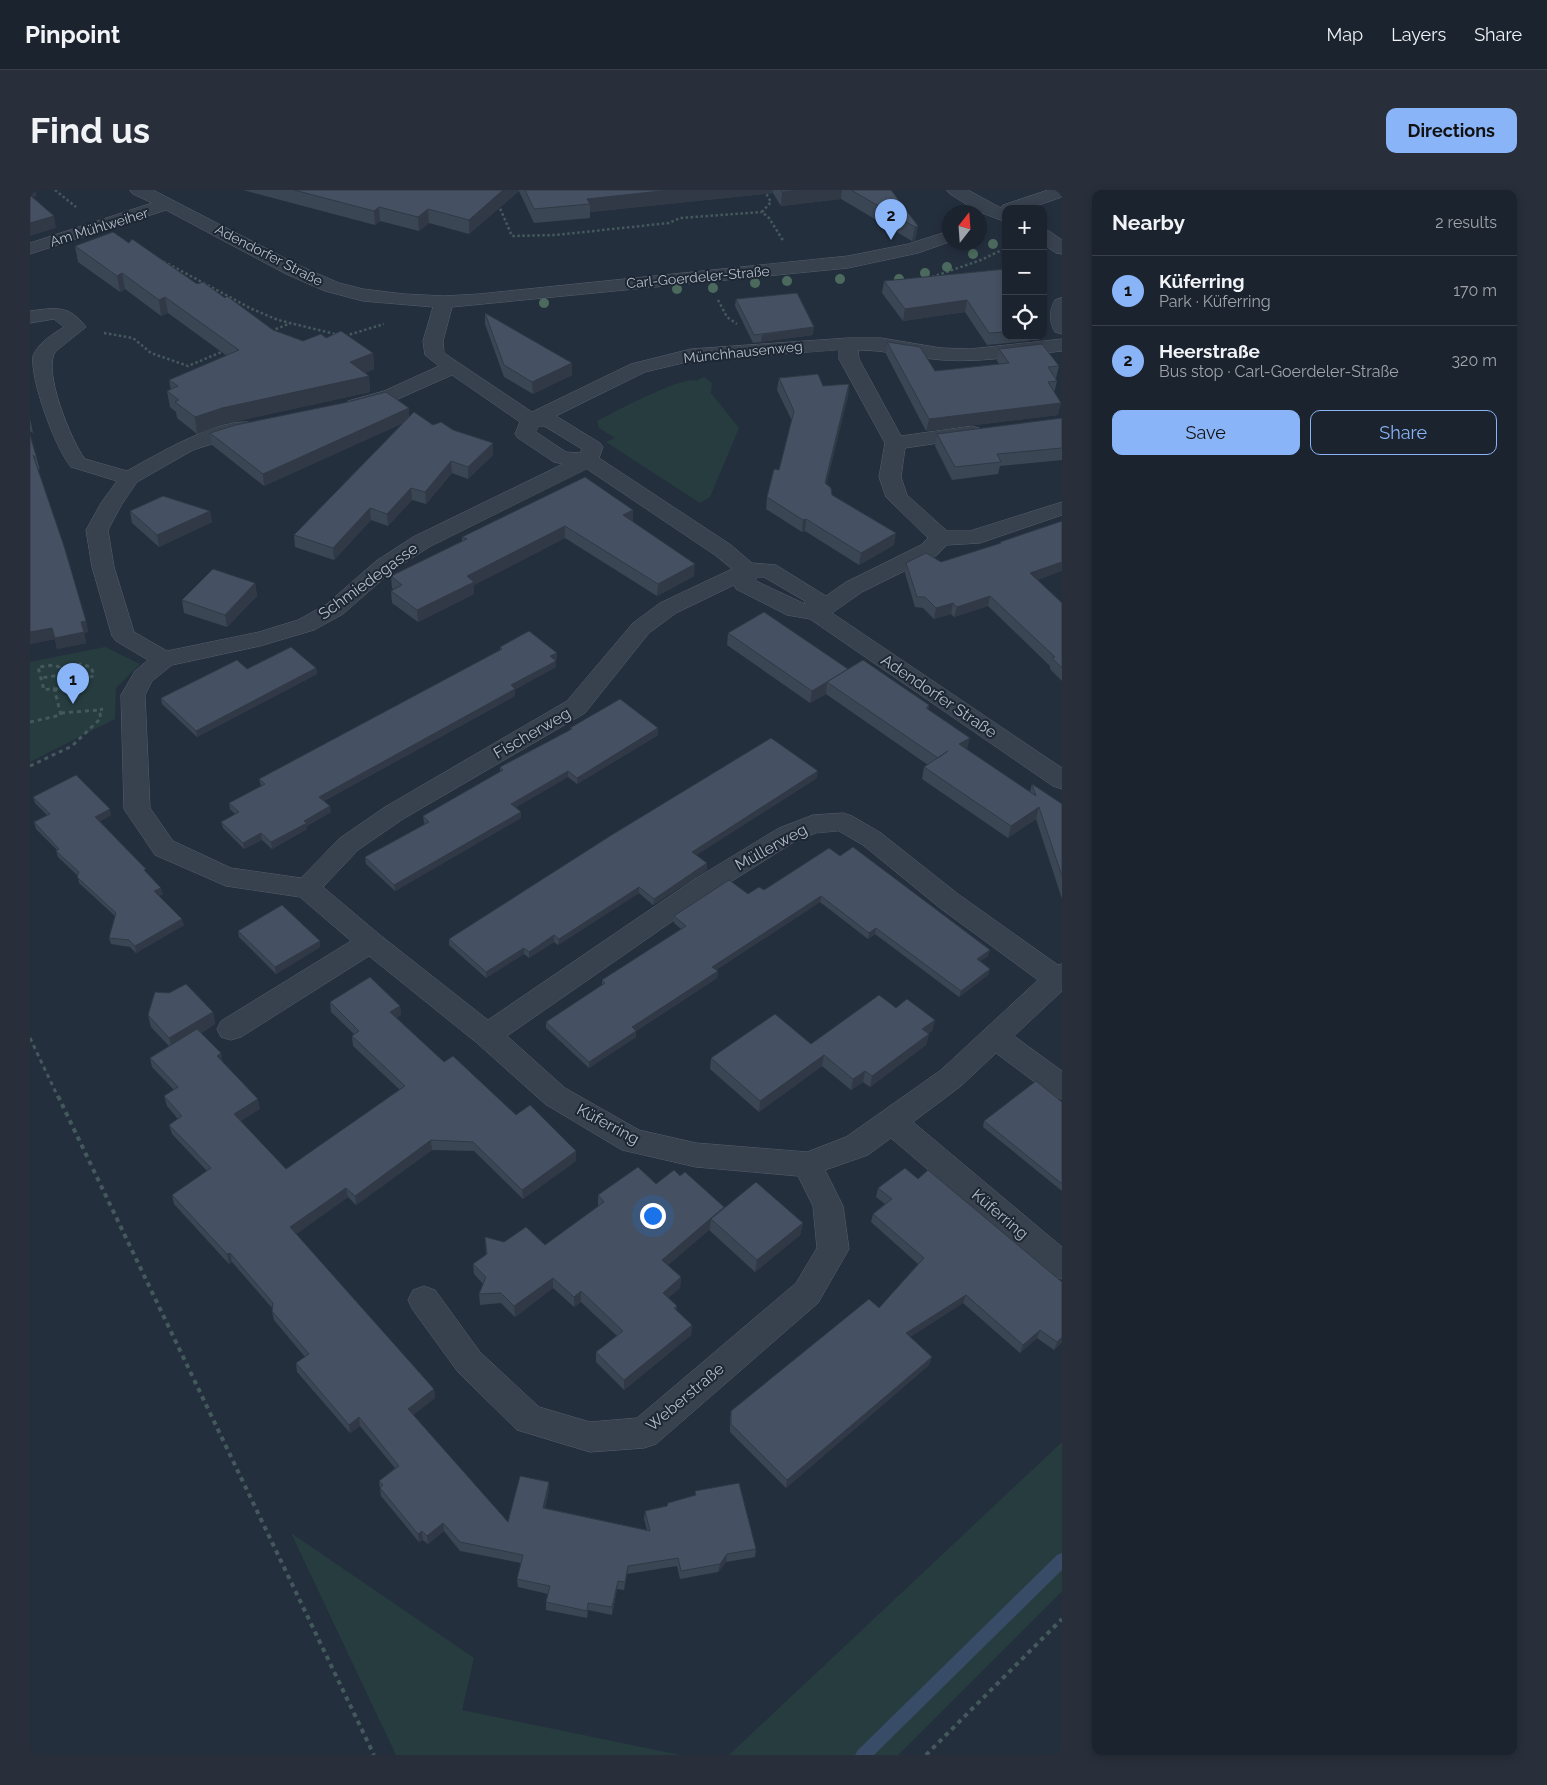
<!DOCTYPE html>
<html lang="en">
<head>
<meta charset="utf-8">
<style>
  :root { --surface:#1b232e; --page:#282f3a; --text:#f1f3f6; --muted:#a0a4aa; --line:#39404a; --accent:#8ab4f8 }
  body { margin:0; font-family:Raleway,sans-serif; background:var(--page); color:var(--text) }
  .controls { position:absolute; right:15px; top:15px; display:grid; overflow:hidden; border-radius:10px; box-shadow:0 2px 8px #0003 }
  .controls button { width:45px; height:45px; display:grid; place-items:center; padding:0; border:0; border-bottom:1px solid var(--line); background:var(--surface); color:var(--text); font:25px sans-serif }
  .compass { position:absolute; left:912px; top:15px; width:45px; height:45px; border-radius:50%; background:var(--surface); box-shadow:0 2px 8px #0003; rotate:17deg }
  .you { position:absolute; left:622px; top:1025px; width:18px; height:18px; margin:-12px; border:4px solid #fff; border-radius:50%; background:#1a73e8; box-shadow:0 0 0 8px #1a73e833 }
  .badge { display:grid; place-items:center; width:32px; height:32px; border-radius:50%; background:var(--accent); color:#111; font-size:16px; font-weight:700 }
  .pin { position:absolute; translate:-50% -41px; filter:drop-shadow(0 1px 2px #0008) }
  .pin::after { content:''; position:absolute; top:26px; width:18px; height:15px; background:inherit; clip-path:polygon(0 0,100% 0,50% 100%) }
  .list { margin:0; padding:0; list-style:none }
  h2 { display:flex; justify-content:space-between; align-items:center; height:65px; margin:0; padding:0 20px; font-size:21px }
  h2 small { font-size:16px; font-weight:400; color:var(--muted) }
  .list li { display:grid; grid-template-columns:32px 1fr auto; gap:15px; align-items:center; box-sizing:border-box; height:70px; padding:0 20px; border-top:1px solid var(--line) }
  .list b { display:block; font-size:19px; white-space:nowrap }
  .list p { margin:0; font-size:16px; white-space:nowrap; color:var(--muted) }
  .list em { font-size:16px; font-style:normal; color:var(--muted) }
  .actions { display:flex; gap:10px; padding:15px 20px }
  .actions a { flex:1; padding:11px 0; border:1px solid var(--accent); border-radius:10px; text-align:center; font-size:18px; color:var(--accent) }
  .actions .main { background:var(--accent); color:#111 }
  .icon { flex:none; width:28px; height:28px; fill:none; stroke:currentColor; stroke-width:2; stroke-linecap:round; stroke-linejoin:round }
  .map { position:relative; flex:none; width:1032px; height:1565px; overflow:hidden; border-radius:10px }
  header { display:flex; align-items:center; gap:30px; box-sizing:border-box; height:70px; padding:0 25px; background:var(--surface); border-bottom:1px solid var(--line) }
  header strong { font-size:24px }
  nav { display:flex; gap:28px; margin-inline-start:auto; font-size:18px }
  .intro { display:flex; align-items:center; justify-content:space-between; box-sizing:border-box; height:120px; padding:0 30px }
  h1 { margin:0; font-size:35px }
  .button { padding:12px 22px; border-radius:10px; background:var(--accent); color:#111; font-size:18px; font-weight:700 }
  main { display:flex; gap:30px; padding:0 30px }
  aside { flex:1; background:var(--surface); border-radius:10px; box-shadow:0 2px 8px #0003 }
  .map>svg:first-child { display:block }
  .green { fill:#263c3f }
  .lines { fill:none; stroke-linecap:round; stroke-linejoin:round }
  .stream { fill:#394c67; fill-rule:evenodd }
  .minor-casing { stroke:#565f6c; stroke-width:1 }
  .path-far2 { stroke:#44595c; stroke-width:2.5; stroke-dasharray:2.5 2.5; stroke-linecap:butt }
  .path-far1 { stroke:#44595c; stroke-width:3; stroke-dasharray:4 4; stroke-linecap:butt }
  .path { stroke:#44595c; stroke-width:4; stroke-dasharray:4.5 4.5; stroke-linecap:butt }
  .minor { fill:#38414e; fill-rule:evenodd }
  .tree { fill:#4b6a5d }
  .wall { fill:#3b4654 }
  .shaded-wall { fill:#303945 }
  .building { fill:#455162; stroke:#303945 }
  .labels { text-anchor:middle; dominant-baseline:central; stroke-width:4; stroke-linejoin:round; paint-order:stroke }
  .far-street-label { font-size:14px; fill:#b4bcc9; stroke:#1d2633 }
  .street-label { font-size:16px; fill:#b4bcc9; stroke:#1d2633 }
</style>
</head>
<body>
<header>
<strong>Pinpoint</strong>
<nav><a>Map</a><a>Layers</a><a>Share</a></nav>
</header>
<div class="intro"><h1>Find us</h1><a class="button">Directions</a></div>
<main>
<div class="map">
<svg width="1032" height="1565" viewBox="0 0 1032 1565">
  <rect width="100%" height="100%" fill="#242f3e"/>
  <g class="green">
    <path d="M674 187 682 193 681 203 709 238 680 307 670 313 576 252 585 248 569 238 567 231C583 223 653 185 666 191Z"/>
    <path d="M75 457 110 474 86 498 85 529 0 572V472Z"/>
    <path d="M1032 1252V1401L868 1565H699Z"/>
    <path d="M261 1343 444 1468 432 1520 650 1565H366Z"/>
  </g>
  <g class="lines">
    <path class="stream" d="M1032 1363V1380L844 1565H825L828 1560 1027 1365Z"/>
    <g class="minor-casing">
      <g id="minor">
        <path d="M100 0H123L270 76 309 93 333 99 374 104 414 106 449 104 818 66 878 54 919 41V52L888 63 818 78 422 117 413 151 414 163 502 222 601 174 661 159 818 148H851L911 158 940 159 1032 149V161C993 165 952 173 913 170 884 168 857 160 828 160L829 169 871 246 942 236 949 238 952 242 949 246 942 248 875 258 871 287 877 305 917 341H940L1032 312V325L950 353 917 355 907 365 832 402 802 423 1032 578V599L1023 596 780 429 757 425 706 399 704 395 646 423 619 443 555 523 373 629 328 660 293 697 350 745 458 830 665 689 749 638 783 625 813 623 822 626 851 643 928 704 1028 775 1032 774V801L984 846 1032 881V909L1022 905 966 863 931 896 883 932 1032 1057V1089L1021 1085 861 948 838 965 795 980 813 1016 819 1059 788 1113 626 1254 614 1258 560 1262 487 1240 428 1182 383 1120 378 1110 383 1100 394 1096 405 1100 450 1162 509 1217 560 1232 607 1228 766 1093 787 1058 783 1016 768 986 666 977 592 960 515 914 447 853 339 766 211 847 201 850 191 847 187 839 191 831 321 751 270 707 196 696 125 665 94 619 91 505 105 481 118 470 86 451 82 446 62 377 56 340 71 313 87 291 41 277C25 258 0 189 3 166 8 153 23 144 34 137L24 129 0 133V121C24 118 39 114 56 137L26 161C11 178 42 253 55 269L97 281C124 266 193 225 223 233L226 237 223 241 163 260 107 292 92 314 78 340 84 377 104 442 137 461 229 442 268 430 297 414 346 371 383 347 533 274 524 272 488 248 485 244 490 232 422 185 368 209 325 221 318 219 315 215 318 211 354 201 409 176 395 165 393 151 403 117 333 111 295 101 256 84 136 20 0 64V53L122 13 103 4ZM809 160V169L855 253 849 287 856 307 898 348 891 355 816 392 796 406 746 375 722 373 701 355 569 268 573 257 570 253 526 226 615 182 661 171ZM509 236H514L552 259 550 263 536 262 506 242ZM557 279 685 365 702 379 630 413 603 433 537 511 355 617 310 648 271 688 201 678 143 651 120 618 115 505 122 491 142 475 230 456 284 440 313 424 362 381 399 357ZM727 387H734L775 411V414L726 391ZM809 641 833 655 910 718 1008 790 911 880 816 947 777 962 666 953 609 940 535 898 477 846 683 703 767 650 786 643Z"/>
        <path d="M917 0H938L971 18 973 15 1018 0H1032V7L997 19H976V32L947 21 920 4Z"/>
        <path d="M1013 40 1019 41 1032 50V64L1026 63 1013 54Z"/>
        <path d="M1032 108V144L1025 142C1019 133 1019 119 1025 110Z"/>
      </g>
    </g>
    <g class="path-far2">
      <path d="M25 0 46 17"/>
      <path d="M734 0 741 12 732 22 739 28 754 52"/>
      <path d="M467 16H469L482 46 526 45 639 33 650 28 732 22"/>
      <path d="M129 69 222 119 248 130 309 145"/>
      <path d="M902 87 951 70 976 58"/>
      <path d="M688 110 697 127 707 134"/>
      <path d="M241 141 261 133"/>
      <path d="M74 143 103 148 121 163 158 176 194 161"/>
      <path d="M315 146 354 134"/>
    </g>
    <g class="path-far1">
      <path d="M36 487 50 489 64 486 61 477 50 474 49 481 43 487"/>
      <path d="M25 501 36 487 30 485"/>
      <path d="M31 523 69 520"/>
      <path d="M0 532 31 525 24 498 14 500 8 477 24 475 29 477 30 485 11 488"/>
      <path d="M0 576 42 556 71 528 69 520 73 519"/>
      <path d="M0 848 28 907"/>
    </g>
    <g class="path">
      <path d="M28 906 344 1565"/>
      <path d="M896 1565 1032 1429"/>
    </g>
    <use href="#minor" class="minor"/>
  </g>
  <g class="tree">
    <circle cx="963" cy="54" r="5"/>
    <circle cx="943" cy="64" r="5"/>
    <circle cx="917" cy="77" r="5"/>
    <circle cx="895" cy="83" r="5"/>
    <circle cx="810" cy="89" r="5"/>
    <circle cx="869" cy="89" r="5"/>
    <circle cx="757" cy="91" r="5"/>
    <circle cx="725" cy="93" r="5"/>
    <circle cx="683" cy="98" r="5"/>
    <circle cx="647" cy="99" r="5"/>
    <circle cx="514" cy="113" r="5"/>
  </g>
  <g class="wall">
    <path d="M213 0H861L888 36 885 50 882 51 811 9 751 16 743 3 560 22V28L504 33 489 1 439 44 399 33 389 41 350 31 345 35Z"/>
    <path d="M99 53 243 140 273 151 296 148 343 163 344 179 335 183 339 186 340 202 194 234 167 244 147 228 146 222 140 217 137 201 141 200 139 190 197 166 138 123 131 126 95 99 90 102 48 72 45 56Z"/>
    <path d="M976 79V146H1000L999 151 957 155 935 122 873 131 852 103 854 91Z"/>
    <path d="M706 109 783 145 723 153 705 116Z"/>
    <path d="M455 123 542 185 503 204 474 187 455 134Z"/>
    <path d="M857 152 905 181 969 174 967 171 969 159 1029 176 1026 188H1025L1027 191 1024 203 1028 225 896 241 856 164Z"/>
    <path d="M749 188 793 196 819 194 818 206 796 294 802 305 864 355 829 375 775 341 772 342 736 319 737 307 749 280 762 231 747 200Z"/>
    <path d="M379 227 403 235 423 240 463 265 438 289 422 283 396 314 382 310 358 336 341 330 304 370 265 357 264 345 373 233 234 296 182 255 180 243Z"/>
    <path d="M1032 228V270L970 276 968 284 922 290 905 256 907 244Z"/>
    <path d="M0 230 1 233 3 243 0 241Z"/>
    <path d="M0 245 10 280 7 277 56 431 58 442 54 443 56 453 27 459 25 449 0 454Z"/>
    <path d="M603 320V332L664 386 627 406 535 348 444 395V404L388 432 362 413 361 401 364 400 362 398 361 386 432 351V347Z"/>
    <path d="M100 321H180L182 332 129 357 102 333Z"/>
    <path d="M970 352 1008 390 1032 413V491L1020 479V476L958 416 924 427 921 424 904 429 893 418 885 417 875 383 876 373 911 372 970 354Z"/>
    <path d="M225 393 227 406 197 437 154 423 152 410Z"/>
    <path d="M698 443 818 479 899 515 898 520 937 560 1000 602 1002 594 1032 614V709L1006 629 978 648 892 589 894 577 898 575 796 504 780 513 697 455Z"/>
    <path d="M470 457 527 463V469L525 470 526 477 485 499V506L294 611 301 622 277 636V639L242 659 232 650 214 659 193 638 191 632 205 624 200 619 199 613 231 596 229 589 470 460Z"/>
    <path d="M286 478 287 484 167 547 132 514 131 508 217 479Z"/>
    <path d="M540 538 628 545 547 594 538 587 486 617 491 622V628L365 701 336 674 335 667 395 634 394 633 393 626 470 582V577L540 540Z"/>
    <path d="M787 588 666 665 677 673V680L623 715 609 703 528 755 524 752 499 768 494 764 456 788 419 755V749Z"/>
    <path d="M3 607 81 625 70 631 117 683 133 704 129 706 154 735 106 763 100 757 81 754 79 748 85 726 49 693 48 686 28 667 26 661 27 660 6 639 4 632 17 625 5 613Z"/>
    <path d="M810 666 958 766 950 771 960 779 958 785 929 807 845 744 838 749 790 712 686 780 688 781 687 788 606 841V847L559 878 516 838V832L572 795V790L651 739 644 733V726L718 704 734 700Z"/>
    <path d="M208 741 290 751V757L246 784 209 747Z"/>
    <path d="M300 812 370 816 371 825 366 828 414 872 486 925 546 961V971L493 1009 444 961 402 960 326 1015 318 1007 266 1044 404 1199 405 1208 383 1225 478 1332 519 1300 515 1318 617 1340 614 1329 615 1321 637 1316 665 1306V1301L726 1359 725 1367 696 1372 688 1382 650 1389 647 1376 597 1384 594 1400 587 1399 582 1425 558 1420 557 1428 516 1420V1412L518 1404 488 1397 487 1389 491 1373 430 1361 414 1341 398 1354 393 1350 389 1352 351 1306 349 1291 365 1278 330 1236 320 1243 267 1182 266 1173 275 1167 244 1130 242 1121V1118L202 1072 199 1074 144 1014 142 1005 177 981 142 944 139 935 148 929 137 916 134 906 144 900 122 877 120 868 139 856 121 837 118 825 183 822 185 834 171 843 191 863 192 871 230 919 210 931 256 979 370 900 323 856 322 846 324 844 301 822Z"/>
    <path d="M866 818 905 830 902 841 898 843 899 844 896 855 840 897 833 892 821 900 792 876 729 922 680 879 681 868 781 854Z"/>
    <path d="M1032 912V1001L953 937 954 931Z"/>
    <path d="M650 986 694 1017 773 1033 770 1045 725 1082 679 1040 680 1039 638 1075 651 1087 650 1098 638 1108 647 1116 646 1120 662 1135 661 1145 594 1200 566 1172V1162L587 1146 551 1112 544 1117 523 1098 485 1127 471 1113 450 1115 449 1104 453 1094 444 1084 443 1074 456 1065 455 1047 474 1052 515 1055 568 1017V1005L626 994Z"/>
    <path d="M888 989 1032 1092V1152L1024 1160 1007 1148 990 1163 933 1113 880 1147 899 1175 756 1298 700 1242V1229L701 1221 849 1118 888 1074 841 1032 843 1024 855 1014 846 1007 848 998Z"/>
  </g>
  <g class="shaded-wall">
    <path d="M0 0H5L7 6 0 8Z"/>
    <path d="M473 0H489V1L439 44V30Z"/>
    <path d="M640 0H743V3L560 22V14L557 9Z"/>
    <path d="M771 0H812L811 9 751 16 752 2Z"/>
    <path d="M349 17 350 31 345 35 344 21Z"/>
    <path d="M398 19 399 33 389 41 388 27Z"/>
    <path d="M24 26 26 38 0 46V33Z"/>
    <path d="M888 36 885 50 882 51 885 37Z"/>
    <path d="M92 83 95 99 90 102 87 86Z"/>
    <path d="M135 107 138 123 131 126 129 110Z"/>
    <path d="M937 110 935 122 873 131 875 119Z"/>
    <path d="M784 137 783 145 731 152 732 145Z"/>
    <path d="M343 163 344 179 322 189 320 172Z"/>
    <path d="M542 173V185L503 204 502 192Z"/>
    <path d="M339 186 340 202 194 234 167 244 165 227 192 218Z"/>
    <path d="M819 194 818 206 794 305 795 293Z"/>
    <path d="M1031 213 1028 225 896 241 899 229Z"/>
    <path d="M379 218V230L234 296 233 284Z"/>
    <path d="M463 253V265L438 289V277Z"/>
    <path d="M421 271 422 283 396 314 395 302Z"/>
    <path d="M381 298 382 310 358 336 357 324Z"/>
    <path d="M340 318 341 330 304 370 303 358Z"/>
    <path d="M603 320V332L593 325Z"/>
    <path d="M180 321 182 332 129 357 127 345Z"/>
    <path d="M776 329 775 341 772 342 773 330Z"/>
    <path d="M535 336V348L444 395V404L388 432 387 420 437 386Z"/>
    <path d="M866 343 864 355 829 375 831 363Z"/>
    <path d="M1032 372V381L998 394 1000 383Z"/>
    <path d="M665 374 664 386 627 406 628 394Z"/>
    <path d="M225 393 227 406 197 437 195 425Z"/>
    <path d="M960 406 958 416 924 427 927 417Z"/>
    <path d="M923 413 921 424 904 429 906 418Z"/>
    <path d="M56 431 58 442 54 443 56 453 27 459 25 448 51 432Z"/>
    <path d="M22 438 25 449 0 454V442Z"/>
    <path d="M527 463V469L520 473V466Z"/>
    <path d="M526 471V477L481 502V495Z"/>
    <path d="M286 478 287 484 167 547 166 541Z"/>
    <path d="M818 479 797 492 796 504 780 513 782 501Z"/>
    <path d="M485 499V506L290 613 289 607Z"/>
    <path d="M628 538V545L547 594V588Z"/>
    <path d="M940 548 937 559 929 554Z"/>
    <path d="M538 581V587L481 620V614Z"/>
    <path d="M788 581 787 588 662 668V662Z"/>
    <path d="M300 616 301 622 277 636V639L242 659 241 652 274 631Z"/>
    <path d="M1009 617 1006 629 978 648 981 636Z"/>
    <path d="M80 619 81 625 67 633 65 627Z"/>
    <path d="M491 622V628L365 701 364 695Z"/>
    <path d="M231 643 232 650 214 659 213 653Z"/>
    <path d="M677 673V680L623 715 624 709Z"/>
    <path d="M609 697V703L528 755 529 749Z"/>
    <path d="M131 698 133 704 125 708 124 701Z"/>
    <path d="M791 706 790 712 681 783 682 777Z"/>
    <path d="M152 729 154 735 106 763 105 756Z"/>
    <path d="M846 738 845 744 838 749 839 743Z"/>
    <path d="M524 745V752L499 768V762Z"/>
    <path d="M290 751V757L246 784 245 777Z"/>
    <path d="M494 758V764L456 788V782Z"/>
    <path d="M960 760 958 766 945 775 947 769Z"/>
    <path d="M960 779 958 785 929 807 931 801Z"/>
    <path d="M688 781 687 788 602 844V837Z"/>
    <path d="M370 816 371 825 361 832 360 822Z"/>
    <path d="M183 822 185 834 142 860 139 848Z"/>
    <path d="M905 830 902 841 889 850 892 839Z"/>
    <path d="M606 841V847L559 878V872Z"/>
    <path d="M899 844 896 855 840 897 842 886Z"/>
    <path d="M191 863 193 873 187 866Z"/>
    <path d="M794 865 792 876 729 922 730 911Z"/>
    <path d="M835 881 833 892 821 900 823 889Z"/>
    <path d="M228 909 230 919 206 934 204 924Z"/>
    <path d="M401 950 402 960 326 1015 325 1006Z"/>
    <path d="M546 961V971L493 1009 492 1000Z"/>
    <path d="M316 998 318 1007 262 1047 260 1037Z"/>
    <path d="M694 1017 681 1029 680 1039 631 1081 632 1070Z"/>
    <path d="M773 1033 770 1045 725 1082 727 1070Z"/>
    <path d="M200 1063 202 1072 199 1074 197 1064Z"/>
    <path d="M651 1087 650 1098 632 1113 633 1103Z"/>
    <path d="M523 1088V1098L485 1127 484 1116Z"/>
    <path d="M551 1101V1112L544 1117V1107Z"/>
    <path d="M936 1105 933 1113 874 1151 876 1143Z"/>
    <path d="M662 1135 661 1145 594 1200V1190Z"/>
    <path d="M1010 1140 1007 1148 990 1163 993 1155Z"/>
    <path d="M1032 1147V1152L1024 1160 1027 1152Z"/>
    <path d="M902 1167 899 1175 756 1298 757 1290Z"/>
    <path d="M404 1199 405 1208 379 1228 378 1219Z"/>
    <path d="M329 1227 330 1236 320 1243 319 1235Z"/>
    <path d="M519 1292V1300L513 1326V1318Z"/>
    <path d="M413 1333 414 1341 398 1354 397 1346Z"/>
    <path d="M392 1341 393 1350 389 1352 388 1344Z"/>
    <path d="M697 1364 696 1372 688 1382 690 1374Z"/>
    <path d="M598 1376 597 1384 594 1400 595 1392Z"/>
    <path d="M588 1391 587 1399 582 1425V1417Z"/>
  </g>
  <g class="building">
    <path d="M264 0H473L439 30 398 19 388 27 349 17 344 21Z"/>
    <path d="M495 0H640L557 9 560 14 504 19Z"/>
    <path d="M751 0H771L752 2Z"/>
    <path d="M821 0H861L888 36 885 37Z"/>
    <path d="M0 5 24 26 0 33Z"/>
    <path d="M83 42 99 53 102 49 167 94 173 92 195 108 197 106 243 140 273 151 291 144 296 148 311 141 343 163 320 172 339 186 192 218 165 227 145 212 149 210 137 201 148 196 139 190 209 160 135 107 129 110 92 83 87 86 45 56Z"/>
    <path d="M976 79V142L959 143 937 110 875 119 854 91Z"/>
    <path d="M767 103 784 137 724 145 706 109Z"/>
    <path d="M455 123 542 173 502 192 474 175Z"/>
    <path d="M857 152 890 157 905 181 979 173 969 159 1012 154 1029 176 1018 177 1027 191 1018 192 1031 213 899 229Z"/>
    <path d="M788 184 793 196 819 194 795 293 801 298 802 305 866 343 831 363 776 329 773 330 737 307 744 279 749 280 764 221 749 188Z"/>
    <path d="M356 202 379 218 233 284 180 243 206 235 318 212Z"/>
    <path d="M384 222 403 235 411 232 423 240 463 253 438 277 421 271 395 302 381 298 357 324 340 318 303 358 264 345Z"/>
    <path d="M1032 228V258L967 264 971 272 925 277 907 244Z"/>
    <path d="M0 245 7 269 3 265 34 356 56 431 51 432 54 442 25 448 22 438 0 442Z"/>
    <path d="M555 287 603 320 593 325 665 374 628 394 535 336 437 386 444 392 387 420 361 401 372 395 361 386 437 349 432 347Z"/>
    <path d="M133 306 180 321 127 345 100 321Z"/>
    <path d="M1032 331V372L1000 383 1032 413V478L1022 468 1025 467 960 406 927 417 923 413 906 418 895 407H887L876 373 896 363 911 372 971 353 970 352Z"/>
    <path d="M183 379 225 393 195 425 152 410Z"/>
    <path d="M734 422 818 479 782 501 698 443Z"/>
    <path d="M499 441 527 463 520 466 526 471 481 495 485 499 289 607 300 616 274 631 277 633 241 652 231 643 213 653 191 632 209 622 199 613 235 594 229 589 472 459 470 457Z"/>
    <path d="M261 457 286 478 166 541 131 508 207 470 217 479Z"/>
    <path d="M833 470 899 515 896 518 940 548 929 554 1006 606 1002 594 1032 614V686L1009 617 981 636 894 577 918 561 908 568 797 492Z"/>
    <path d="M590 509 628 538 547 588 538 581 481 614 491 622 364 695 335 667 399 632 393 626 473 580 470 577 542 539 540 538Z"/>
    <path d="M741 548 788 581 662 662 677 673 624 709 609 697 529 749 524 745 499 762 494 758 456 782 419 749 580 646Z"/>
    <path d="M46 585 80 619 65 627 116 679 114 680 131 698 124 701 152 729 105 756 99 750 79 748 86 723 47 687 49 682 26 661 29 659 4 632 20 624 3 607Z"/>
    <path d="M823 657 960 760 947 769 960 779 931 801 846 738 839 743 791 706 682 777 688 781 602 837 606 841 559 872 516 832 575 793 572 790 656 736 644 726 699 690 718 704 729 697 734 700 799 658 810 666Z"/>
    <path d="M252 715 290 751 245 777 208 741Z"/>
    <path d="M340 787 370 816 360 822 414 872 423 866 486 925 500 915 546 961 492 1000 443 952 401 950 325 1006 316 998 260 1037 404 1199 378 1219 478 1332 490 1286 519 1292 513 1318 620 1341 615 1321 637 1316 638 1313 666 1305 665 1301 709 1293 726 1359 697 1364 690 1374 651 1381 648 1368 598 1376 595 1392 588 1391 582 1417 558 1413 557 1421 516 1412 520 1396 487 1389 493 1365 430 1352 413 1333 397 1346 392 1341 388 1344 350 1298 353 1295 349 1291 369 1276 329 1227 319 1235 266 1173 279 1164 242 1121 243 1113 200 1063 197 1064 142 1005 181 978 139 935 152 926 134 906 148 897 120 868 167 839 191 863 187 866 228 909 204 924 256 979 375 896 322 846 329 841 300 812Z"/>
    <path d="M156 794 183 822 139 848 118 825 125 802 139 803Z"/>
    <path d="M849 805 866 818 877 809 905 830 892 839 899 844 842 886 835 881 823 889 794 865 730 911 681 868 745 824 781 854Z"/>
    <path d="M1006 891 1032 912V994L954 931Z"/>
    <path d="M608 977 626 994 644 980 650 986 655 982 694 1017 632 1070 651 1087 633 1103 647 1116 644 1118 662 1135 594 1190 566 1162 593 1141 551 1101 544 1107 523 1088 484 1116 471 1103 449 1104 456 1087 443 1074 457 1064 455 1047 474 1052 496 1037 515 1055 574 1012 568 1005Z"/>
    <path d="M875 978 888 989 898 980 1032 1092V1147L1027 1152 1010 1140 993 1155 936 1105 876 1143 902 1167 757 1290 701 1234V1221L839 1109 849 1118 894 1068 843 1024 862 1009 848 998Z"/>
    <path d="M726 992 773 1033 727 1070 681 1029Z"/>
  </g>
  <g class="labels">
    <g class="far-street-label">
      <text transform="translate(69 37) rotate(-17)">Am Mühlweiher</text>
      <text transform="translate(239 65) rotate(27)">Adendorfer Straße</text>
      <text transform="translate(668 87) rotate(-5)">Carl-Goerdeler-Straße</text>
      <text transform="translate(713 162) rotate(-6)">Münchhausenweg</text>
    </g>
    <g class="street-label">
      <text transform="translate(338 391) rotate(-36)">Schmiedegasse</text>
      <text transform="translate(909 506) rotate(34)">Adendorfer Straße</text>
      <text transform="translate(502 543) rotate(-30)">Fischerweg</text>
      <text transform="translate(741 657) rotate(-29)">Müllerweg</text>
      <text transform="translate(578 934) rotate(28)">Küferring</text>
      <text transform="translate(970 1024) rotate(40)">Küferring</text>
      <text transform="translate(655 1207) rotate(-40)">Weberstraße</text>
    </g>
  </g>
</svg>
<div class="controls">
<button>+</button>
<button>−</button>
<button><svg class="icon" aria-label="locate" viewBox="0 0 24 24"><circle cx="12" cy="12" r="6"/><path d="M12 2v4M12 18v4M2 12h4M18 12h4"/></svg></button>
</div>
<svg class="compass" viewBox="-18 -18 36 36"><path d="M0-13l5 13h-10z" fill="#e53935"/><path d="M0 13l5-13h-10z" fill="#a0a4aa"/></svg>
<div class="you"></div>
<div class="pin badge" style="left:43px;top:514px">1</div>
<div class="pin badge" style="left:861px;top:50px">2</div>
</div>
<aside>
<h2>Nearby<small>2 results</small></h2>
<ul class="list">
<li><span class="badge">1</span><div><b>Küferring</b><p>Park · Küferring</p></div><em>170 m</em></li>
<li><span class="badge">2</span><div><b>Heerstraße</b><p>Bus stop · Carl-Goerdeler-Straße</p></div><em>320 m</em></li>
</ul>
<div class="actions"><a class="main">Save</a><a>Share</a></div>
</aside>
</main>
</body>
</html>
